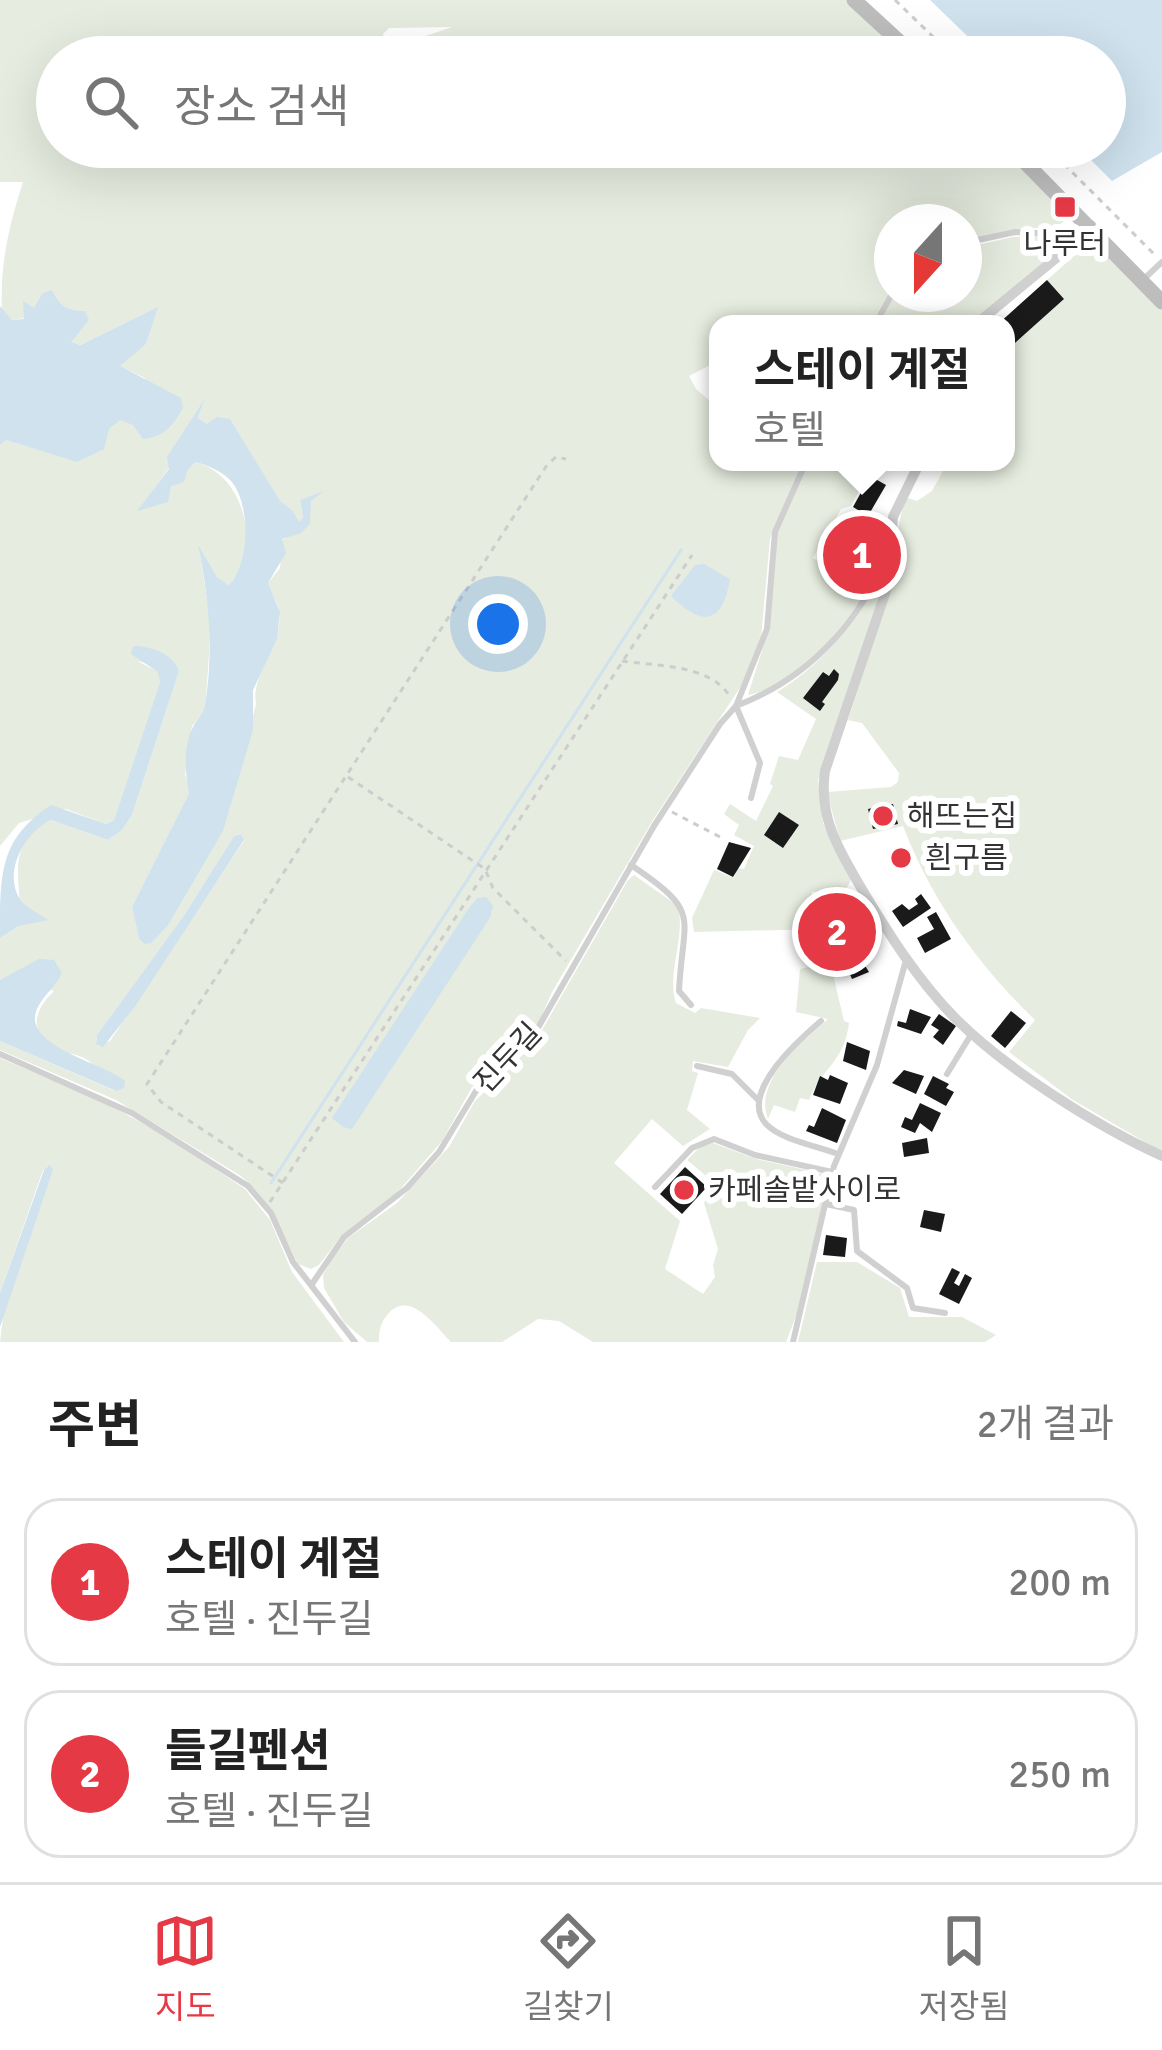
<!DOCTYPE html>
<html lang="ko">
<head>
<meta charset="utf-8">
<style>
  :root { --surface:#fff; --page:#f2f2f2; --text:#222; --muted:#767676; --line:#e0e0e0; --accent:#e63946 }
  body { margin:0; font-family:Signika,"Noto Sans KR",sans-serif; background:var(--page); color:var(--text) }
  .compass { position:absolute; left:874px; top:204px; width:108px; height:108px; border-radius:50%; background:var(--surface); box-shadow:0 12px 48px #0002; rotate:201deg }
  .you { position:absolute; left:498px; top:624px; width:42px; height:42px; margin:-30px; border:9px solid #fff; border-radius:50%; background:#1a73e8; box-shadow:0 0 0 18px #1a73e833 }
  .badge { display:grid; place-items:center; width:78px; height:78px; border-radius:50%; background:var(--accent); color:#fff; font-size:39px; font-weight:700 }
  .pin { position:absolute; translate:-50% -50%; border:6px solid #fff; box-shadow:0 3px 12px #0006 }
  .popup { position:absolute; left:709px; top:315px; width:306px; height:156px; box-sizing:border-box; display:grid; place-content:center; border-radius:24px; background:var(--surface); filter:drop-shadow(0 3px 9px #0005); font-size:39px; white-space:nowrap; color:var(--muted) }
  .popup b { font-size:45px; color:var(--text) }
  .popup::after { content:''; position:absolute; left:50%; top:100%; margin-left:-24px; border:24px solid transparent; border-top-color:var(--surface) }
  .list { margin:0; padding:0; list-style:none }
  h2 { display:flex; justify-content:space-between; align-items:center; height:156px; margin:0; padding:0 48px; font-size:51px }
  h2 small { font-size:39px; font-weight:400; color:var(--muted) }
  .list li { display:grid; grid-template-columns:78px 1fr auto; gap:36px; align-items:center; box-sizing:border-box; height:168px; margin:0 24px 24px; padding:0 24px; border:3px solid var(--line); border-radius:36px }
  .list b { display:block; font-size:45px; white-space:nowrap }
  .list p { margin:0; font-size:39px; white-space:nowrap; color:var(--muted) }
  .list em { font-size:39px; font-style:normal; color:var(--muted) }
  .icon { flex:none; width:66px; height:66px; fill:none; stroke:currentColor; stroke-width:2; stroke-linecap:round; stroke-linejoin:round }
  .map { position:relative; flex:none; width:1162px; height:1342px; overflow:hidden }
  .search { position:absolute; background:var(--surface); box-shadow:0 12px 48px #0002; left:36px; right:36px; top:36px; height:132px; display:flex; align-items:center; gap:30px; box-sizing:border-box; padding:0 42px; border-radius:66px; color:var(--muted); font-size:45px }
  .sheet { height:540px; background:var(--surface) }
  nav { display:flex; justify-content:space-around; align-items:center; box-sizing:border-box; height:168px; border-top:3px solid var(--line); background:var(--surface); font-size:33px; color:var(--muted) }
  nav a { display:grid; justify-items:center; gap:6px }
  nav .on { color:var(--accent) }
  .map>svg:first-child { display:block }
  .green { fill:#e6ecdf; fill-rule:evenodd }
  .water { fill:#cfe2ee }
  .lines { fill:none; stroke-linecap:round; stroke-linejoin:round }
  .stream { stroke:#cfe2ee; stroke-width:3 }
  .building { fill:#1a1a1a }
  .path { stroke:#cdcdcd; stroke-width:3; stroke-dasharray:6 6; stroke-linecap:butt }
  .service { stroke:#d0d0d0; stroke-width:6 }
  .minor { stroke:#d0d0d0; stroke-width:10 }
  .secondary { stroke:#bdbdbd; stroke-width:15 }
  .poi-dot { fill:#e63946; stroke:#fff; stroke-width:4.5 }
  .labels { text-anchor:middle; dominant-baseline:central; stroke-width:12; stroke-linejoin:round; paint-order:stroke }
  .poi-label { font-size:30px; fill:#333; stroke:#fff; text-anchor:start }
  .street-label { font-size:30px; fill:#333; stroke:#fff }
</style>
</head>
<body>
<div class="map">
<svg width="1162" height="1342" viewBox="0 0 1162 1342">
  <rect width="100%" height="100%" fill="#fff"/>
  <g class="green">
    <path d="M0 0H846L906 57H401L402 44 452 27 389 28 383 34 389 57H57V147H1002L1072 215 1057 227 1014 229 964 241V222H892V288L871 324H718V361L689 376 696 389 718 408V462H803L770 539 761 638 743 683 653 820 552 992 540 1020 508 1059 472 1087 442 1141 397 1193 342 1235 319 1265 311 1269 298 1264C280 1228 273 1205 241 1176L116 1100 0 1050V1041L115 1091C107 1081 99 1069 89 1061 79 1053 64 1054 53 1047 27 1030 36 1008 54 991L12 975 0 980V938L19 926C25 886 0 845 51 820L108 840 122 830 132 815 179 671 137 661 159 672 160 682 114 820 106 824 66 809 19 823 0 846V445L6 440 52 454 109 429 120 419 133 424 145 378 119 366 146 344 157 308 82 345 70 342 89 320 59 304 52 290 35 309 24 302 25 318 12 320 2 310C0 263 9 226 23 182H0ZM202 406 198 418 207 424 230 420 280 502 293 511 299 523 303 519 300 500 310 524 282 540 280 568 268 583C270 592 278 602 279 611 284 644 250 676 256 704L229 811 139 939 132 907 190 794 185 774 192 726 205 711 209 655 210 618 199 549 217 577 229 585C263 550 245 474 195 462L139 510 169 468ZM241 834 244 841 110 1041 96 1044 97 1035 185 914 234 836ZM477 898 490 918 378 1085Z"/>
    <path d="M1059 235 1065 238 1063 246 970 324H878L895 294H964V248L1013 237Z"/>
    <path d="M1093 249 1110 255 1162 310V1152L1073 1100 1009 1052 1035 1020C977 964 932 901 903 826L840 841 827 792 891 787 898 782 899 773 862 723 848 720 872 646 905 497 917 501 932 491 948 462H1006V351L1063 300 1047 280 1074 256Z"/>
    <path d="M809 462H870L862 476 866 479 851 506 841 509 813 558 868 590C838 632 801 684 748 695L769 628 776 537Z"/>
    <path d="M888 559 880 601 818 780 823 823 851 880 846 889 811 892 823 929 694 932 692 918 714 870 734 878 738 868 744 869 754 846 734 835 739 825 724 814 730 804 756 821 773 786 770 784 779 756 798 760 816 719 777 692C829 661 862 612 888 559Z"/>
    <path d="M634 875 678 906C686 939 666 973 676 1003L695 1013 701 1008 760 1018 748 1030 728 1067 693 1061 692 1071 698 1073 687 1110 710 1129 683 1146 652 1119 614 1163 680 1221 665 1269 703 1294 715 1277 713 1265 718 1249 704 1203 713 1187 711 1180 687 1160 700 1147 713 1143 756 1159 824 1174 827 1184 799 1308 786 1342H593L559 1321 538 1319 502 1342H451C435 1326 410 1289 388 1314 380 1323 379 1331 379 1342H367L344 1322 324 1288 323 1275 332 1259 348 1238 397 1203 449 1147 475 1101 534 1044 628 880Z"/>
    <path d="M827 949 844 1021 849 1023C844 1063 822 1067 809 1100L800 1098 795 1112 774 1105 768 1119C753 1080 802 1043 828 1019L796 1012 800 969 808 967Z"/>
    <path d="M0 1058 107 1104 164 1135 245 1189 270 1220 292 1272 344 1342H0L4 1309 53 1170H43L0 1293Z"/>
    <path d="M817 1262H857L900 1288 909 1317H962L996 1335 985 1342H798Z"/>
  </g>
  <g class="water">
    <path d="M930 0H1162V152L1112 181 1078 147H1105V57H989Z"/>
    <path d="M52 290C60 306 66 311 85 311L89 320 71 342 81 345 158 307 146 344 120 366 181 398 183 408C173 426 164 437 143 439L133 425 120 420 109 429 104 449 77 462 6 440 0 445V306L12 320 24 319 23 301 34 308 42 294Z"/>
    <path d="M204 400 198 418 207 424 217 417 230 419 280 501 293 511 299 522 303 518 300 500 324 491 311 501 310 524 301 533 282 539 286 553 268 583 280 612 277 639 253 690V730L223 831 168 925 151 943 145 944 139 939 132 907 189 794C185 773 183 749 192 729 196 719 204 715 205 705 214 650 209 598 198 545L217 577 229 585C250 564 251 504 231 481 222 471 207 465 195 462L187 471 184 482 171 486 168 502 137 511 169 469 167 457Z"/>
    <path d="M704 564 730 579C722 626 701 626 671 596L695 565Z"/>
    <path d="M133 646C150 646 173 653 179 671L132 815 122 830 108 840 51 820C24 832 0 876 23 903 29 909 41 915 48 920L19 926 0 938C0 871 0 839 51 805L106 824 114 820 160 682 158 672 131 654Z"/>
    <path d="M241 834 244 840 136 1005 103 1047 96 1044 97 1035 185 914 234 836Z"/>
    <path d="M486 897 493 906 490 918 352 1129 343 1127 332 1118 467 911 477 898Z"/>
    <path d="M39 959 54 960 62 973C56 986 46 993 39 1005 15 1045 103 1062 125 1081L124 1088 116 1091 0 1041V980Z"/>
    <path d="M50 1165 53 1170 0 1327V1293L44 1170Z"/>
  </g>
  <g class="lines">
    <path class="stream" d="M271 1183 681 550"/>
  </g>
  <g class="building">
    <path d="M1047 280 1064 299 1006 351V324H998Z"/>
    <path d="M870 476 886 485 868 516 853 507Z"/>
    <path d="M845 520 858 528 832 566 821 558 824 554 828 557 836 545 830 541Z"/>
    <path d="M853 542 879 555 871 571 842 557Z"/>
    <path d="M834 669 839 674 838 680 822 702 825 704 820 711 803 698 823 672 829 676Z"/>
    <path d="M893 804 898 824 873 829 868 809Z"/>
    <path d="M779 812 799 825 783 848 764 835Z"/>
    <path d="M729 842 751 848 733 877 717 869Z"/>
    <path d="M921 894 931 908 903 927 892 911 902 904 909 910 918 904 915 899Z"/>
    <path d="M850 905 859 939 833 946 826 922 840 918 837 909Z"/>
    <path d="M936 912 951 939 925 953 917 938 934 929 927 917Z"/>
    <path d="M854 948 869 972 852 979 842 956Z"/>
    <path d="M910 1009 931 1017 921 1034 897 1026 898 1021 906 1023Z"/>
    <path d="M1011 1011 1026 1023 1005 1048 991 1036Z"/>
    <path d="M939 1014 956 1026 943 1045 933 1037 939 1030 931 1025Z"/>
    <path d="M847 1042 870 1051 866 1070 843 1061Z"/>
    <path d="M904 1070 924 1076 916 1094 892 1083Z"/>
    <path d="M830 1075 848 1083 840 1104 813 1095 820 1076 828 1080Z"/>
    <path d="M933 1076 949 1084 946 1088 954 1092 946 1106 924 1094Z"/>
    <path d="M920 1103 941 1113 932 1132 920 1123 915 1133 901 1127 905 1117 912 1120Z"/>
    <path d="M822 1108 846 1120 837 1143 806 1131 809 1125 814 1127Z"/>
    <path d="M927 1138 929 1153 904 1157 902 1143Z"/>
    <path d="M685 1167 707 1187 682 1214 660 1194Z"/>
    <path d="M924 1210 945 1214 941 1232 920 1227Z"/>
    <path d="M826 1235 847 1238 845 1257 823 1255Z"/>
    <path d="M952 1268 960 1272 954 1283 959 1286 965 1274 972 1278 959 1304 939 1294Z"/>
  </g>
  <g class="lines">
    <g class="path">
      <path d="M895 0 954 57"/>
      <path d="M1047 147 1156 256"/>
      <path d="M622 661C655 666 708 664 729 695"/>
      <path d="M348 777 485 869 493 888 566 961"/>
      <path d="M672 812 724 839"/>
      <path d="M283 1183 161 1102 147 1084 547 465 556 457 566 459"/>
      <path d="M270 1202 692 555"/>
    </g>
    <g class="service">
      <path d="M964 243 1015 232 1079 235"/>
      <path d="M1145 278 1162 262"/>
      <path d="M875 324 892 294"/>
      <path d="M751 798 760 763 736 706C807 679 855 627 886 559"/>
      <path d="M631 865C703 914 683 913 679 991L691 1005"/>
      <path d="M821 1021C800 1039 738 1093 766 1124 781 1140 818 1146 838 1154"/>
      <path d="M0 1054 132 1113 248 1186 271 1213 293 1262 355 1342"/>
      <path d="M697 1066 732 1074 759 1101"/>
      <path d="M947 1074 972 1033"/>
      <path d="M655 1187 692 1148 714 1139 755 1155 832 1172"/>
      <path d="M826 1204 854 1210 857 1251 907 1288 913 1308 945 1313"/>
      <path d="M312 1284 344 1237 407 1188 439 1152 476 1091 531 1040 654 826 720 724 736 706 767 629 775 532 806 462"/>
      <path d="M793 1342 834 1166 877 1065 906 960"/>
    </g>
    <g class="minor">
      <path d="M976 324 1060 255 1091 225"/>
      <path d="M920 462 893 517 888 585 825 771C818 818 840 852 863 891 890 936 918 980 955 1018 1006 1069 1096 1126 1162 1156"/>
    </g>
    <g class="secondary">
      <path d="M854 0 916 57"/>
      <path d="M1010 147 1162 302"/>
    </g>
  </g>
  <g class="poi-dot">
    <rect x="1053" y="195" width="24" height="24" rx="6"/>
    <circle cx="883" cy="816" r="12"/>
    <circle cx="901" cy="858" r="12"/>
    <circle cx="684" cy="1190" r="12"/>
  </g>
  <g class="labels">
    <g class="poi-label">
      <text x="1065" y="244" text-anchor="middle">나루터</text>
      <text x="907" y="816">해뜨는집</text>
      <text x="925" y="858">흰구름</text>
      <text x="708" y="1190">카페솔밭사이로</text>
    </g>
    <g class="street-label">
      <text transform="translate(508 1058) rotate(-47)">진두길</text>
    </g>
  </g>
</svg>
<svg class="compass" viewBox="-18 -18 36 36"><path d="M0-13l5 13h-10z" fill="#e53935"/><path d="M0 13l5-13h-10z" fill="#767676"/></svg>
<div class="you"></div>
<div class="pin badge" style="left:862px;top:555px">1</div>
<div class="popup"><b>스테이 계절</b>호텔</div>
<div class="pin badge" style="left:837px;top:932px">2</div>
<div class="search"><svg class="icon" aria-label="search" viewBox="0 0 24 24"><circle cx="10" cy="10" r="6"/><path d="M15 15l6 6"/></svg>장소 검색</div>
</div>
<section class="sheet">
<h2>주변<small>2개 결과</small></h2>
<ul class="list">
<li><span class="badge">1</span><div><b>스테이 계절</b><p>호텔 · 진두길</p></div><em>200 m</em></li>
<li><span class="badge">2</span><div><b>들길펜션</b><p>호텔 · 진두길</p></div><em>250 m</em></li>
</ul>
</section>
<nav>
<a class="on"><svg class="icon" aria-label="map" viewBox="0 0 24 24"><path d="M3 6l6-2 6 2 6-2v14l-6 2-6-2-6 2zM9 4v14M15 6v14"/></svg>지도</a>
<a><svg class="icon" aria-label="directions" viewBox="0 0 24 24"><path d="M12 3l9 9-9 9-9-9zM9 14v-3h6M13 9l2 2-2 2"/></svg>길찾기</a>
<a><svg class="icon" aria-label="saved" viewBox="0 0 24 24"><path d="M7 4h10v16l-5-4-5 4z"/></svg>저장됨</a>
</nav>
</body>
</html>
